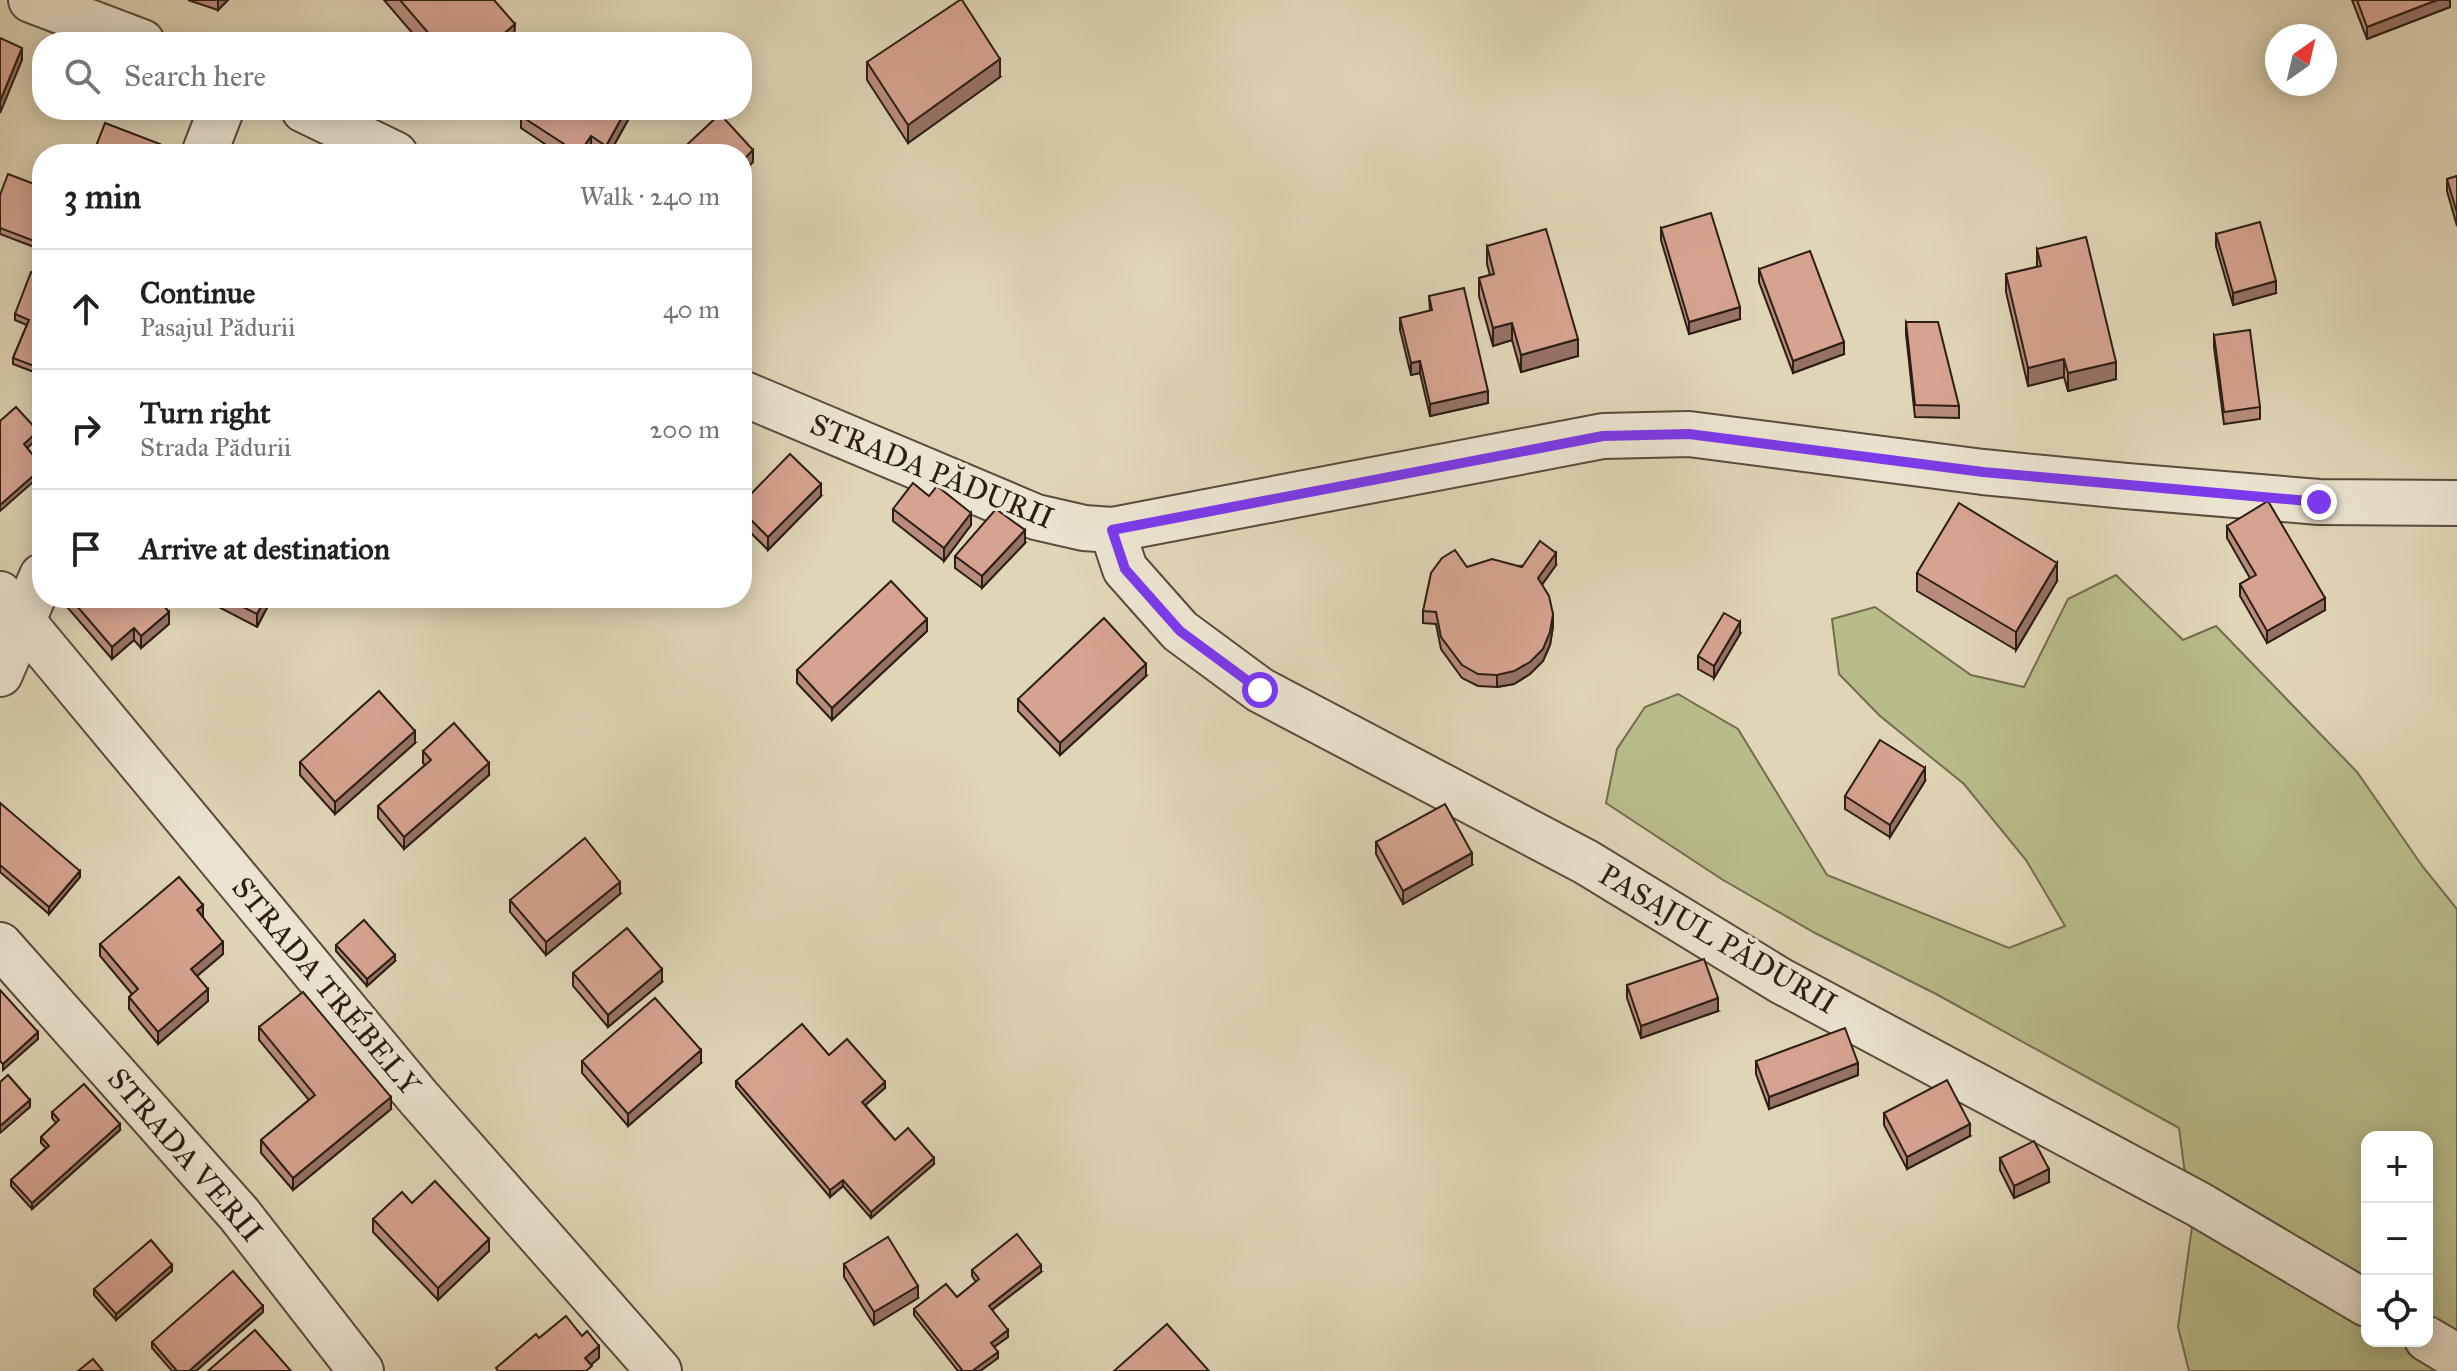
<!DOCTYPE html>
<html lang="en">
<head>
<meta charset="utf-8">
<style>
  :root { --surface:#fff; --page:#f2f2f2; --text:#202124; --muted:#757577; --line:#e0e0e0 }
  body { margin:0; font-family:"IM FELL Great Primer",serif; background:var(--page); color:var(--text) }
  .controls { position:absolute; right:24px; bottom:24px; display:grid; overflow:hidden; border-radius:16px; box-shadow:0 4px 20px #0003 }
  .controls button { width:72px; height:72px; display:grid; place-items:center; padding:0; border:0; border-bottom:2px solid var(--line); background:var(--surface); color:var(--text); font:40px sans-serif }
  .compass { position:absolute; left:2265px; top:24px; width:72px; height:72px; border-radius:50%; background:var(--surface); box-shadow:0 4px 20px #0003; rotate:34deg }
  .stop { position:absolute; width:24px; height:24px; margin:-18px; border:6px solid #7c3aed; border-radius:50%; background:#fff }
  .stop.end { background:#7c3aed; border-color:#fff; box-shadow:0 2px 8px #0008 }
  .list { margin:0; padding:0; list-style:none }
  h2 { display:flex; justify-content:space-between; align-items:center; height:104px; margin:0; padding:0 32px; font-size:34px }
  h2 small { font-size:26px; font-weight:400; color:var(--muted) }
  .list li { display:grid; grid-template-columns:52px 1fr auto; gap:24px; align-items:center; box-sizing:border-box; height:120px; padding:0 32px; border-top:2px solid var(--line) }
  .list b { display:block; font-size:30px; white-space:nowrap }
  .list p { margin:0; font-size:26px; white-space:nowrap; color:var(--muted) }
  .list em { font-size:26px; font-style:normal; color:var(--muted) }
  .icon { flex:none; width:44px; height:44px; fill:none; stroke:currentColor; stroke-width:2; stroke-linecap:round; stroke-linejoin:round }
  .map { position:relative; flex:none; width:2457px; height:1371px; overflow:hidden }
  .search { position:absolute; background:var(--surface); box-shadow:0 4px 20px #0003; left:32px; top:32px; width:720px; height:88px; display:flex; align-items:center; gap:20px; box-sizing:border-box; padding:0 28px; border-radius:32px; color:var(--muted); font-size:30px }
  .panel { position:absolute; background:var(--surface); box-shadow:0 4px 20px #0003; left:32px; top:144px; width:720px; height:464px; border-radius:32px }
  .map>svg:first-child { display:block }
  .green { fill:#b8bc89; stroke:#726d4f; stroke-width:2; fill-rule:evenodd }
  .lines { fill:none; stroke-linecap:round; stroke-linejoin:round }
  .minor-casing { stroke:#594c3d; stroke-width:48 }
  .minor { stroke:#ebe4d0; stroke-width:44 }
  .wall { fill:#b88c7c; stroke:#2c1e15; stroke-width:2 }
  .shaded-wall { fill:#967265; stroke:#2c1e15; stroke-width:2 }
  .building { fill:#d6a390; stroke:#2c1e15; stroke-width:2 }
  .route { stroke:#7c3aed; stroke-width:10 }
  .labels { text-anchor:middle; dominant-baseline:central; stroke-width:7; stroke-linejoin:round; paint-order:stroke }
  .street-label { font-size:30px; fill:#2c1e15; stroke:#ebe4d0 }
</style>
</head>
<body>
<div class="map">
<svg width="2457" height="1371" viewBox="0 0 2457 1371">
  <rect width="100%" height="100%" fill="#e0d5b6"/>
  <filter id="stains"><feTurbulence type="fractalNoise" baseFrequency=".0025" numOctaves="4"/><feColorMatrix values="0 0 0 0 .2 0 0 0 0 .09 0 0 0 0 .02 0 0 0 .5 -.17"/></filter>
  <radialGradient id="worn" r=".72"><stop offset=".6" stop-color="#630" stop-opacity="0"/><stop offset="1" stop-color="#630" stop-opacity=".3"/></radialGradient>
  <path class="green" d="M2116 575 2183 640 2216 626 2357 772 2423 867 2457 909V1371H2189L2178 1327 2192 1227 2179 1128 1936 994 1815 933 1723 880 1606 803 1617 749 1645 707 1678 694 1738 729 1827 875 2009 948 2065 926 2026 860 1964 784 1880 716 1839 674 1832 619 1875 607 1971 675 2024 687 2068 599ZM2367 1137H2427V1341H2367Z"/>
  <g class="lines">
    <g class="minor-casing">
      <g id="minor">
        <path d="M31 0 142 42"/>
        <path d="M304 110 395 154"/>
        <path d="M204 154 221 110"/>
        <path d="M742 393 1036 517 1084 528 1112 530 1603 436 1689 434 1983 472 2126 486 2319 502 2457 503"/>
        <path d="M1112 530 1125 569 1180 631 1260 690 1586 862 1781 981 2198 1204 2367 1304"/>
        <path d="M0 594 418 1097 659 1371"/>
        <path d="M0 674 42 576"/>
        <path d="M0 945 239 1214 361 1371"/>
        <path d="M2427 1339 2457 1357"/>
      </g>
    </g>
    <use href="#minor" class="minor"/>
  </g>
  <g class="wall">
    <path d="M188 0H228L218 10Z"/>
    <path d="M384 0H494L514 42H420Z"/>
    <path d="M2352 0H2450V7L2367 39Z"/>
    <path d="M867 62 1000 77 908 143 867 80Z"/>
    <path d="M628 110V120L609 154H600L591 148 587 154H560L521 128V116Z"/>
    <path d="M2457 176V226L2447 191V179Z"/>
    <path d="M42 187V250L0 234V195Z"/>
    <path d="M1661 228 1740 319 1689 334 1661 240Z"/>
    <path d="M2216 234 2276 293 2233 305 2216 246Z"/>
    <path d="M1487 246 1578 356 1521 372 1512 340 1493 346 1479 296V278L1490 275 1487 264Z"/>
    <path d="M2037 249 2116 379 2068 391 2064 377 2028 386 2006 292V274L2037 267Z"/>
    <path d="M1759 269 1844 354 1793 373 1759 282Z"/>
    <path d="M42 276V375L13 364V358L27 325 15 320V314Z"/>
    <path d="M1429 296 1488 403 1430 416 1420 373 1411 375 1400 330V318L1430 311Z"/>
    <path d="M1906 322 1959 406V418L1915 417 1906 334Z"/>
    <path d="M2214 335 2260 407V419L2224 424 2214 347Z"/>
    <path d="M821 496 768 550 742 524V503Z"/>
    <path d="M929 496 971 525 944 561 893 521V509Z"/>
    <path d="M2227 526 2325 610 2267 643 2240 596V584L2250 578 2227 538Z"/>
    <path d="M1025 543 982 588 955 568V556Z"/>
    <path d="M1556 565 1542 585 1553 626 1550 645 1543 661 1530 674 1514 684 1497 687 1478 686 1462 678 1441 649 1436 624 1423 623V611L1467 567Z"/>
    <path d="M1917 573 2057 581 2016 650 1917 591Z"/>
    <path d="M67 598H162V604L169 624 141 648 134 640 112 659 67 607Z"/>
    <path d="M205 598H272L257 627 205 600Z"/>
    <path d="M280 598H294L291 604Z"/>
    <path d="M927 631 832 720 797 683V670Z"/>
    <path d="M1740 634 1714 678 1698 669V656Z"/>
    <path d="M1146 676 1060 755 1018 711V699Z"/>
    <path d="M415 743 335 814 300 775V762Z"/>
    <path d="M423 751 489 775 404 849 378 818V806L425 765 423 763Z"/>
    <path d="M1925 781 1890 837 1845 809V796Z"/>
    <path d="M0 803 80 877 49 914 0 872Z"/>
    <path d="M1376 842 1472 865 1403 904 1376 854Z"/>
    <path d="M620 894 546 955 510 912V900Z"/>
    <path d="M203 917 223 954 197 976 208 1001 158 1044 129 1009V997L132 994 100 956V944Z"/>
    <path d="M336 945 395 961 367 986 336 951Z"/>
    <path d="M573 973 662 982 608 1027 573 986Z"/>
    <path d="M1627 985 1718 1011 1641 1038 1627 998Z"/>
    <path d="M259 1027 391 1109 293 1190 261 1153V1140L309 1100 259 1040Z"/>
    <path d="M829 1055 885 1088 865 1105 895 1140 934 1164 871 1218 843 1186 830 1197 736 1087V1081Z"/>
    <path d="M582 1061 701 1063 628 1126 582 1073Z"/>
    <path d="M1756 1061 1858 1075 1769 1109 1756 1074Z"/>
    <path d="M52 1112 120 1130 32 1209 11 1186V1180L46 1148 41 1143V1137L56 1123 52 1118Z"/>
    <path d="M1884 1113 1970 1136 1907 1169 1884 1125Z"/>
    <path d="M2000 1158 2049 1182 2014 1198 2000 1170Z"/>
    <path d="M412 1203 489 1251 438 1300 373 1232V1219Z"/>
    <path d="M844 1264 918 1298 874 1325 844 1277Z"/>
    <path d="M972 1270 1041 1272 992 1310 1008 1337 994 1347 998 1358 980 1371H958L914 1315V1309L957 1297 976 1282 972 1276Z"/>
    <path d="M172 1271 116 1320 94 1295V1289Z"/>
    <path d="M263 1312 196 1371H172L152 1348V1342Z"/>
  </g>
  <g class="shaded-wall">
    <path d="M218 0H228L218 10Z"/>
    <path d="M2437 0H2450V7L2367 39V27Z"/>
    <path d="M515 24 514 42H494Z"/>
    <path d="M22 48V60L0 113V101Z"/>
    <path d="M1000 59V77L908 143V125Z"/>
    <path d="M626 110H628V120L609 154H606V146Z"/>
    <path d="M591 136V148L587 154H579Z"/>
    <path d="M753 150V162L742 173V161Z"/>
    <path d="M2276 281V293L2233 305V293Z"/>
    <path d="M1740 307V319L1689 334V322Z"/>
    <path d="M1512 323V340L1493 346V328Z"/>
    <path d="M1578 339V356L1521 372V355Z"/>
    <path d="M1844 342V354L1793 373V361Z"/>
    <path d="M2064 359V377L2028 386V368Z"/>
    <path d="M1420 361V373L1411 375V363Z"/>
    <path d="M2116 362V379L2068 391V373Z"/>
    <path d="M1488 391V403L1430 416V404Z"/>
    <path d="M38 431V438L24 451V444Z"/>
    <path d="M42 468V474L0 511V505Z"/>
    <path d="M821 484V496L768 550V537Z"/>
    <path d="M971 513V525L944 561V548Z"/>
    <path d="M1025 530V543L982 588V576Z"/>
    <path d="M1556 553V565L1538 590V578Z"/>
    <path d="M2057 563V581L2016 650V632Z"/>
    <path d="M266 598H272L257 627V614Z"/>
    <path d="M2325 598V610L2267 643V631Z"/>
    <path d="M169 612V624L141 648V636Z"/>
    <path d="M1553 614V626L1550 645 1543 661 1530 674 1514 684 1497 687V675Z"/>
    <path d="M927 619V631L832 720V708Z"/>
    <path d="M1740 622V634L1714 678V666Z"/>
    <path d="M134 628V640L112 659V647Z"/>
    <path d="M1146 664V676L1060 755V743Z"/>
    <path d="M415 731V743L335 814V802Z"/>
    <path d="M489 763V775L404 849V837Z"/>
    <path d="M1925 768V781L1890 837V825Z"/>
    <path d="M1472 853V865L1403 904V891Z"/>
    <path d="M80 871V877L49 914V907Z"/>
    <path d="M620 882V894L546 955V942Z"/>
    <path d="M203 905V917L197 910Z"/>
    <path d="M223 942V954L191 981V969Z"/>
    <path d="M395 955V961L367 986V979Z"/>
    <path d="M662 969V982L608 1027V1015Z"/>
    <path d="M208 989V1001L158 1044V1032Z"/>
    <path d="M1718 998V1011L1641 1038V1026Z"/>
    <path d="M38 1032V1039L3 1070V1064Z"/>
    <path d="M701 1050V1063L628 1126V1114Z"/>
    <path d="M1858 1063V1075L1769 1109V1097Z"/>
    <path d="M885 1082V1088L862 1108V1102Z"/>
    <path d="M391 1097V1109L293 1190V1178Z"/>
    <path d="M30 1100V1107L0 1133V1126Z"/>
    <path d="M120 1124V1130L32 1209V1203Z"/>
    <path d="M1970 1124V1136L1907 1169V1157Z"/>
    <path d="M934 1158V1164L871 1218V1212Z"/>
    <path d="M2049 1169V1182L2014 1198V1186Z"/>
    <path d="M843 1180V1186L830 1197V1190Z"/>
    <path d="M489 1239V1251L438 1300V1288Z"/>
    <path d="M172 1265V1271L116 1320V1314Z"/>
    <path d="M1041 1265V1272L989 1312V1306Z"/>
    <path d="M918 1286V1298L874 1325V1312Z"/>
    <path d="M263 1306V1312L196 1371H189Z"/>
    <path d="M1008 1330V1337L991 1349V1343Z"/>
    <path d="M599 1346V1358L585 1370V1358Z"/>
    <path d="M998 1352V1358L980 1371H972Z"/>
  </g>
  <g class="building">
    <path d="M400 0H494L515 24 494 42H436Z"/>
    <path d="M960 0H962L1000 59 908 125 867 62Z"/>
    <path d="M2357 0H2437L2367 27Z"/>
    <path d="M0 38 22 48 0 101Z"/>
    <path d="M525 110H626L606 146 591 136 579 154H574L564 144 521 116Z"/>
    <path d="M720 114 753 150 742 161V154H677Z"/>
    <path d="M105 123 160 144 156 154H93Z"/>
    <path d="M8 174 42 187V244L0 228V195Z"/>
    <path d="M2457 176V213L2447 179Z"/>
    <path d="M1711 213 1740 307 1689 322 1661 228Z"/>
    <path d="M2260 222 2276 281 2233 293 2216 234Z"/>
    <path d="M1546 229 1578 339 1521 355 1512 323 1493 328 1479 278 1494 274 1487 246Z"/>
    <path d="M2086 237 2116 362 2068 373 2064 359 2028 368 2006 274 2041 266 2037 249Z"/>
    <path d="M1810 251 1844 342 1793 361 1759 269Z"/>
    <path d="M31 272 42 276V369L13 358 29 320 15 314Z"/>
    <path d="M1464 288 1488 391 1430 404 1420 361 1411 363 1400 318 1432 310 1429 296Z"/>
    <path d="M1906 322H1938L1959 406 1915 405Z"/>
    <path d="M2250 330 2260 407 2224 412 2214 335Z"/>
    <path d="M16 407 38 431 24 444 42 466V468L0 505V421Z"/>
    <path d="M790 454 821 484 768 537 742 511V503Z"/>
    <path d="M913 483 929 496 937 486 971 513 944 548 893 509Z"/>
    <path d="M2268 501 2325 598 2267 631 2240 584 2256 575 2227 526Z"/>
    <path d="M1959 503 2057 563 2016 632 1917 573Z"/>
    <path d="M996 509 1025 530 982 576 955 556Z"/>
    <path d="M1540 541 1556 553 1538 578 1549 596 1553 614 1550 632 1543 649 1530 662 1514 671 1497 675 1478 674 1462 665 1441 637 1436 612 1423 611 1431 573 1442 558 1455 550 1467 567 1492 559 1522 567Z"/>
    <path d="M891 581 927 619 832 708 797 670Z"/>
    <path d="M70 598H159L158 599 169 612 141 636 134 628 112 647Z"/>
    <path d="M225 598H266L257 614Z"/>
    <path d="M1724 613 1740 622 1714 666 1698 656Z"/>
    <path d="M1104 618 1146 664 1060 743 1018 699Z"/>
    <path d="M379 691 415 731 335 802 300 762Z"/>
    <path d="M454 723 489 763 404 837 378 806 431 760 423 751Z"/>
    <path d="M1880 740 1925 768 1890 825 1845 796Z"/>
    <path d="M0 803 80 871 49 907 0 865Z"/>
    <path d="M1445 804 1472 853 1403 891 1376 842Z"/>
    <path d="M585 838 620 882 546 942 510 900Z"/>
    <path d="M179 877 203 905 197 910 223 942 191 969 208 989 158 1032 129 997 138 989 100 944Z"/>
    <path d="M364 920 395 955 367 979 336 945Z"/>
    <path d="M627 928 662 969 608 1015 573 973Z"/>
    <path d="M1704 959 1718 998 1641 1026 1627 985Z"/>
    <path d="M0 990 38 1032 3 1064 0 1061Z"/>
    <path d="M303 992 391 1097 293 1178 261 1140 315 1095 259 1027Z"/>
    <path d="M655 998 701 1050 628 1114 582 1061Z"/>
    <path d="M802 1024 829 1055 847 1039 885 1082 862 1102 895 1140 908 1128 934 1158 871 1212 843 1180 830 1190 736 1081Z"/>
    <path d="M1845 1028 1858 1063 1769 1097 1756 1061Z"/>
    <path d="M8 1075 30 1100 0 1126V1082Z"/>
    <path d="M1947 1080 1970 1124 1907 1157 1884 1113Z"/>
    <path d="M84 1084 120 1124 32 1203 11 1180 49 1146 41 1137 59 1120 52 1112Z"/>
    <path d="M2034 1141 2049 1169 2014 1186 2000 1158Z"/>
    <path d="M435 1181 489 1239 438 1288 373 1219 402 1192 412 1203Z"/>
    <path d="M1017 1234 1041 1265 989 1306 1008 1330 991 1343 998 1352 972 1371H963L914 1309 946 1284 957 1297 979 1279 972 1270Z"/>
    <path d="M888 1237 918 1286 874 1312 844 1264Z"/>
    <path d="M151 1240 172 1265 116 1314 94 1289Z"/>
    <path d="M233 1271 263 1306 189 1371H177L152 1342Z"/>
    <path d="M566 1316 582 1336 587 1331 599 1346 585 1358 592 1366 586 1371H498L496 1368 536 1334 539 1338Z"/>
    <path d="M1167 1324 1209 1371H1114Z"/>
    <path d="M255 1330 291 1371H208Z"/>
    <path d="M93 1359 103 1371H78Z"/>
  </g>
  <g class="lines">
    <path class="route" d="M1260 690 1180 631 1125 569 1112 530 1603 436 1689 434 1983 472 2319 502"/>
  </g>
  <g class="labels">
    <g class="street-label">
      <text transform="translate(932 471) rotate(22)">STRADA PĂDURII</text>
      <text transform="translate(1718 939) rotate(30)">PASAJUL PĂDURII</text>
      <text transform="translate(326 986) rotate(50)">STRADA TRÉBELY</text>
      <text transform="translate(185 1155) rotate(49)">STRADA VERII</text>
    </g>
  </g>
  <rect width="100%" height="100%" filter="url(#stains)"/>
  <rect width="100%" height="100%" fill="url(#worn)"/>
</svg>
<div class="controls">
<button>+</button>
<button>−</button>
<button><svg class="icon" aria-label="locate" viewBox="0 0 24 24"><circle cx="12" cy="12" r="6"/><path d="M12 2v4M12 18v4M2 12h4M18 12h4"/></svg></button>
</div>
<svg class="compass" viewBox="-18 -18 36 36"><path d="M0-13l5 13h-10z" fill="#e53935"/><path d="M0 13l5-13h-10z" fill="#757577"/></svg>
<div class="stop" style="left:1260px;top:690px"></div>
<div class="stop end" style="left:2319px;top:502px"></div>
<div class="search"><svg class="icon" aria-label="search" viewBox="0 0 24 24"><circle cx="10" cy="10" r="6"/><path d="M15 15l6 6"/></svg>Search here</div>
<section class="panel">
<h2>3 min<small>Walk · 240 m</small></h2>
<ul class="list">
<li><svg class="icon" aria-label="ahead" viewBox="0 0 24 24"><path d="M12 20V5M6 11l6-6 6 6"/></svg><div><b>Continue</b><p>Pasajul Pădurii</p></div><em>40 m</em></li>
<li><svg class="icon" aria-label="right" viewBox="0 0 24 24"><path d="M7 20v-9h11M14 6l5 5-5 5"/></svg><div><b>Turn right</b><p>Strada Pădurii</p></div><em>200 m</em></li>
<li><svg class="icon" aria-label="arrive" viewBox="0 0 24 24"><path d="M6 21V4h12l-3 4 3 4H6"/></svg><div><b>Arrive at destination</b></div></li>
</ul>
</section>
</div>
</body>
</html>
